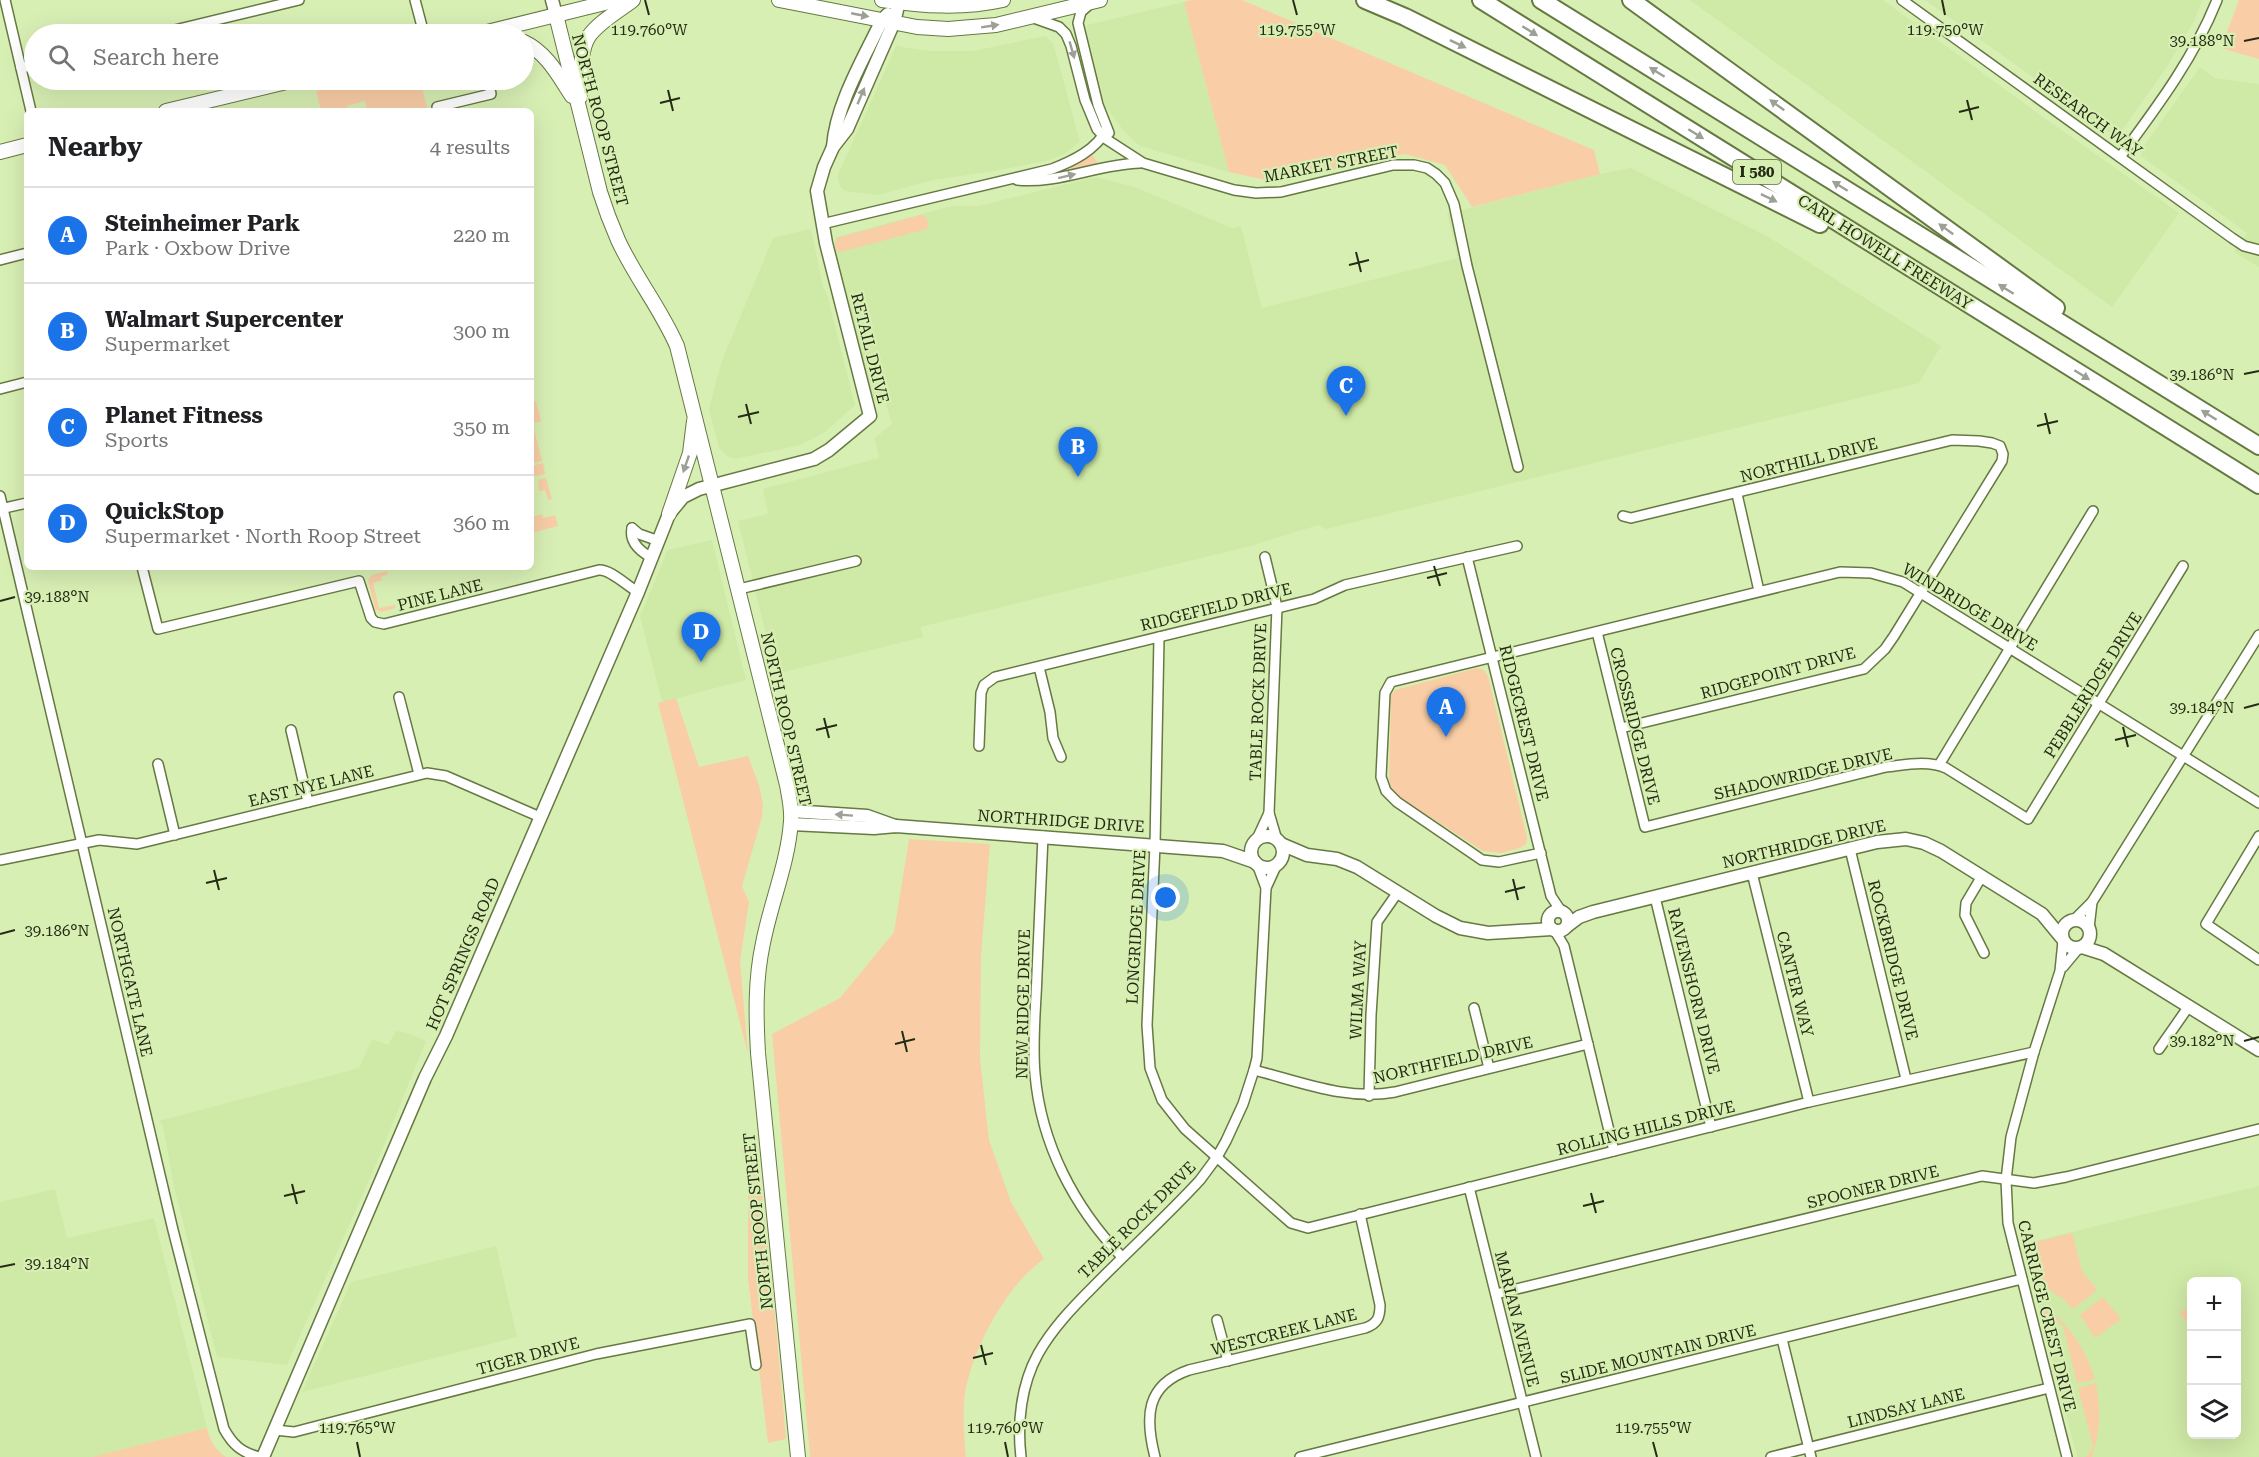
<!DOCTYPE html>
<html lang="en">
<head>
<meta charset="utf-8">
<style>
  :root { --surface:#fff; --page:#f2f2f2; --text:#202124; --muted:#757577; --line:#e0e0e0; --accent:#1a73e8 }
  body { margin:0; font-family:"Roboto Serif",serif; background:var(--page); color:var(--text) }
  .controls { position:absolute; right:18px; bottom:18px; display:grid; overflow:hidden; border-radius:9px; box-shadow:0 6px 24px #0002 }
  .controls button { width:54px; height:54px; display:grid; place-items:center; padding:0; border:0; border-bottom:2px solid var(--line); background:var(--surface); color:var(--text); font:30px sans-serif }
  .you { position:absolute; left:1166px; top:898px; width:21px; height:21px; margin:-15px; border:4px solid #fff; border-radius:50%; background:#1a73e8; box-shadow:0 0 0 9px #1a73e833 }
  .badge { display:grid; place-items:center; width:39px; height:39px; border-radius:50%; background:var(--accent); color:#fff; font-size:20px; font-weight:700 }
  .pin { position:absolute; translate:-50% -50px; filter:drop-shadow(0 2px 3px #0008) }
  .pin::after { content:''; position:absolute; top:32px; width:21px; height:18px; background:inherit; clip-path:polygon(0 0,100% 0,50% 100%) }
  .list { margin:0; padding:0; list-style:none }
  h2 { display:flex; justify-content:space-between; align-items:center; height:78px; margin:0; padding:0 24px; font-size:26px }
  h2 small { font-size:20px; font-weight:400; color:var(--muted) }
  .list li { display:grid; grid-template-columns:39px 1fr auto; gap:18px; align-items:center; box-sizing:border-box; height:96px; padding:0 24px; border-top:2px solid var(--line) }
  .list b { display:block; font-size:22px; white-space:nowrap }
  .list p { margin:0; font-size:20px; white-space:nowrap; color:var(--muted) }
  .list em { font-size:20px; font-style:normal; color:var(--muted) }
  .icon { flex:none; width:33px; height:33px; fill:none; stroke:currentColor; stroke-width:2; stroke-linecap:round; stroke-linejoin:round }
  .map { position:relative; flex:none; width:2259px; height:1457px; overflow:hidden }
  .search { position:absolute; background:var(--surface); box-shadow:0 6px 24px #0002; left:24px; top:24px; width:510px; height:66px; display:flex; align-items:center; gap:15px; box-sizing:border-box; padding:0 21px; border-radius:33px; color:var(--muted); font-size:22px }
  .panel { position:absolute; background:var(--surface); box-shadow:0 6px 24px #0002; left:24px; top:108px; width:510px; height:462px; border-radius:9px }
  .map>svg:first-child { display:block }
  .built { fill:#cfe9a6; fill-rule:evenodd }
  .green { fill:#f9cea6 }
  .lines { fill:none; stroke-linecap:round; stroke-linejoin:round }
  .minor-casing { stroke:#667943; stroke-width:12 }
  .tertiary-casing { stroke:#667943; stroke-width:15 }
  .secondary-casing { stroke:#667943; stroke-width:16 }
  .motorway-casing { stroke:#667943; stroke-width:20 }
  .minor { stroke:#fff; stroke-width:9 }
  .tertiary { stroke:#fff; stroke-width:12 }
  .secondary { stroke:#fff; stroke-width:14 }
  .motorway { stroke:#fff; stroke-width:16 }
  .oneway { fill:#9ca096 }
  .ticks { fill:none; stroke:#242c15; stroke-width:2 }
  .labels { text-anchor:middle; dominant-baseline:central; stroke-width:4.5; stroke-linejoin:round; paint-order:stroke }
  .shield { fill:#d8efb4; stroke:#5a6645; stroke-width:1.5 }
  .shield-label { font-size:15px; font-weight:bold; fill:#242c15 }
  .street-label { font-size:16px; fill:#242c15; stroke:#d8efb4 }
  .ticks-label { font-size:15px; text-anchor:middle; fill:#242c15; stroke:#d8efb4; stroke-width:4.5; stroke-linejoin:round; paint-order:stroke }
</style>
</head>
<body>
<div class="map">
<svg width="2259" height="1457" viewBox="0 0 2259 1457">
  <rect width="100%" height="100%" fill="#d8efb4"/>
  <g class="built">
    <path d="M1690 0H1883L2036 112 2179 213 2112 307Z"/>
    <path d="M1925 0H2202L2195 19 2168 65 2121 132 2113 135Z"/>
    <path d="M1184 2 1229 172 1140 146 1124 131 1105 106 1087 32V25Z"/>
    <path d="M1045 36 1053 43 1080 142 1064 154 1046 161 994 171 933 180 878 195 845 191 841 188 837 177 896 46 929 51H973Z"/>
    <path d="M2200 67 2215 78 2259 84V267L2234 252 2247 233 2141 156 2142 149Z"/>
    <path d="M1631 168 1767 236 1941 346 1919 383 1326 529 1318 525 1250 546 920 627 923 637 776 674 738 521 768 514 763 489 879 458 875 438 892 424 885 400 873 402 840 273 834 244 836 237 952 206H979L1096 177 1137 188 1232 228 1241 226 1262 308 1458 258 1447 214 1600 174Z"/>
    <path d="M811 229 823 287 827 294 855 405 825 432 800 445 735 459 727 456 719 448 709 410 721 363 773 238Z"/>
    <path d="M712 540 746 680 662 702 640 616 668 550Z"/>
    <path d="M396 1031 408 1033 426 1041 374 1169 287 1365 217 1357 174 1187 163 1126 159 1121 359 1068 372 1039 388 1045Z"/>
    <path d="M2259 1186V1457H2077L2023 1244ZM2192 1282H2236V1434H2192Z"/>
    <path d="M55 1189 67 1238 154 1218 207 1428 92 1457H0V1202Z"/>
    <path d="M496 1246 517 1337 302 1392 351 1282Z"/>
  </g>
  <g class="green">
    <path d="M1191 0H1242L1594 150 1600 174 1472 207 1445 165 1405 154 1275 182 1229 172 1184 2Z"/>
    <path d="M2239 0H2259V59L2221 48Z"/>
    <path d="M363 80H420L428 111H367L365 101 347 106 348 111H321L316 91Z"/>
    <path d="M1092 154 1098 163 1072 170 1071 168Z"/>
    <path d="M921 215 926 217 929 226 927 229 840 252 836 250 835 244 837 238Z"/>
    <path d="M536 401 541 421 531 424V415H533L531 402Z"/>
    <path d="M533 425 542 461 531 464V426Z"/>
    <path d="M543 463 545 474 532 477 531 466Z"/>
    <path d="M546 478 552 499 548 500 545 490 539 491 538 480Z"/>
    <path d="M542 514 543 518 555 515 558 526 531 533V515L532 517Z"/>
    <path d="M387 571 388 574 381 577 382 580 373 583 379 608 395 605 396 608 381 612 375 609 368 580 372 575Z"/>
    <path d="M1477 668 1484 670 1488 676 1527 837 1526 844 1520 848 1501 853 1483 851 1397 796 1392 790 1389 780 1391 695 1395 690Z"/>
    <path d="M676 698 699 767 748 756 759 785 763 805 762 817 742 886 749 902 740 961 748 1054 658 703Z"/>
    <path d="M909 839 990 844 981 956 980 1058 989 1140 1011 1202 1044 1259C1005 1286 969 1354 964 1401 963 1420 964 1439 966 1457H810L772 1034 840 998 894 932Z"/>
    <path d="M756 1144 771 1271 786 1439 768 1443 748 1279V1181L741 1148Z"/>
    <path d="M2072 1233 2082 1271 2097 1290 2073 1309 2062 1298 2037 1282H2034L2024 1245Z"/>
    <path d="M2103 1297 2121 1319 2095 1338 2080 1315Z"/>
    <path d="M2042 1304C2068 1324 2085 1347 2095 1379L2077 1383 2063 1326 2055 1319H2044Z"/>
    <path d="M2191 1305 2192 1336H2191L2188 1324 2180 1313Z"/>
    <path d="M2096 1383C2101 1409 2100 1432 2092 1457H2085L2090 1453 2093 1446 2078 1388Z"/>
    <path d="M207 1428C210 1441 215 1450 226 1457H92Z"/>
  </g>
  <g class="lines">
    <g class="minor-casing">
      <g id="minor">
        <path d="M5 0 31 111"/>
        <path d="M415 0 424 34"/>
        <path d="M1902 0 2232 238 2244 246 2259 250"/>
        <path d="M1091 3 1081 12 1078 23 1098 105 1109 133"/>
        <path d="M1031 17 1059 27 1066 34 1071 46 1085 100 1097 129 1106 139 1143 163 1234 190 1256 193 1281 192 1393 165H1414L1427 168 1436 174 1445 183 1454 204 1467 266 1518 467"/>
        <path d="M158 34 299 0"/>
        <path d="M21 68 34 65"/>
        <path d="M437 107 491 94 488 80"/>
        <path d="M2120 157C2157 107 2194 58 2217 0"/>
        <path d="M1017 180C1059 184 1098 164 1140 163"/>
        <path d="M822 224 1052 169C1073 161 1096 150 1107 129"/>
        <path d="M0 260 27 253"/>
        <path d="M0 389 27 382"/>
        <path d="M1737 494 1759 591"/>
        <path d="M0 496 173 1230 224 1429C233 1445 241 1452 259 1457"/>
        <path d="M0 509 27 503"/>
        <path d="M632 528C629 542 641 552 652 558"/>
        <path d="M632 528 639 534 659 541"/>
        <path d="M1265 557 1277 607 1269 813 1277 840"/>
        <path d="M1467 557 1551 896 1561 911"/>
        <path d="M142 567 158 629 359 581 371 618 375 622 384 624 599 570C610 569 627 586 638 592"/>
        <path d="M739 589 856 561"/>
        <path d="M1597 632 1645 827 1886 767C1905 765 1927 760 1946 768L2028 819 2183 566"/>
        <path d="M1159 637 1155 845 1147 1025 1150 1068 1162 1100 1185 1129 1291 1223 1308 1228 1809 1102 2034 1052"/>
        <path d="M1039 667 1050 712 1053 738 1061 757"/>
        <path d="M399 697 419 774"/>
        <path d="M1621 728 1864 669 1885 649 1894 636 2002 461 2003 454 2000 446 1992 443 1979 441 1952 440 1631 518 1623 516"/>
        <path d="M291 730 308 802"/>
        <path d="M979 746 981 693 984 685 995 677 1314 599 1345 585 1517 546"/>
        <path d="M158 764 175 835"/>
        <path d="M1939 765 2093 511"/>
        <path d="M1043 836C1041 882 1039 928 1037 974 1036 1007 1032 1041 1035 1074 1041 1144 1074 1207 1122 1257"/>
        <path d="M2259 836 2206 924 2259 960"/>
        <path d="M1256 841 1269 813"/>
        <path d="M1850 849 1906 1079"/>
        <path d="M1541 853 1499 862 1482 860 1397 802 1386 791 1381 777 1385 693 1391 682 1840 572 1871 573 1903 582 2259 803"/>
        <path d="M0 860 99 840 137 844 427 773 446 776 540 817"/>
        <path d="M1257 864 1266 888"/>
        <path d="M1752 873 1809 1102"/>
        <path d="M1982 876 1966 903 1965 915 1984 953"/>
        <path d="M1655 897 1711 1127"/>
        <path d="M2074 920 2092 902"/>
        <path d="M2089 928 2092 902 2259 635"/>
        <path d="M1555 931 1564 946 1614 1151"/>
        <path d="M2063 941 2060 971 2034 1052 2011 1137 2006 1180 2008 1223 2067 1457"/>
        <path d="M2063 967 2078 949"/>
        <path d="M1474 1008 1489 1068"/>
        <path d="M2159 1049 2189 1006"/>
        <path d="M1254 1070C1301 1082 1347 1101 1395 1092L1588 1044"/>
        <path d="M1369 1096 1371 1015 1377 922 1398 892"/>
        <path d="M1469 1187 1536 1457"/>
        <path d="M1496 1294 1982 1176 2034 1183 2066 1177 2259 1129"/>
        <path d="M1217 1320 1228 1361"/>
        <path d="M1782 1339 1811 1457"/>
        <path d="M275 1430 294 1432 596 1354 750 1324 756 1365"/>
        <path d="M1021 1457C1017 1423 1021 1385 1038 1354 1052 1329 1072 1308 1093 1287 1128 1251 1166 1217 1200 1180L1217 1157 1226 1141 1243 1104 1254 1070 1257 1058 1266 888 1277 864"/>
        <path d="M1155 1457C1145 1418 1145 1385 1189 1370L1365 1328C1377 1324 1380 1318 1380 1305L1360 1214"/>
        <path d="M1300 1457 2022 1279"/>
        <path d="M1771 1457 2049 1388"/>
      </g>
    </g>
    <g class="tertiary-casing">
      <g id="tertiary">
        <path d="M552 0 556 15"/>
        <path d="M833 147C836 104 864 58 882 20L888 14"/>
        <path d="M791 811 867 816 895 826"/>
        <path d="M791 824 874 828 896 826 1223 851 1255 862"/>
        <circle cx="1267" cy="852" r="16"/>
        <path d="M1281 844 1307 855 1337 859 1357 867 1436 916 1460 928 1488 933 1552 929"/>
        <circle cx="1558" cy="921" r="10"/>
        <circle cx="2076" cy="934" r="14"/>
        <path d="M1567 926 1579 917 1593 912 1877 842 1906 839 1924 843 1941 851 2042 914 2061 937"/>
        <path d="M2082 947 2104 954 2259 1050"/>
        <path d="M263 1457 425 1078 446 1036 638 592 669 514 683 497 699 489 814 459 829 450 870 416 826 243 817 191 824 167 833 147 847 129 894 22 899 2"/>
      </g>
    </g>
    <g class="secondary-casing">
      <g id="secondary">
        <path d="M779 0 917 27 948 29 996 25 1100 0"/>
        <path d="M882 0C923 6 962 9 1003 0"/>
        <path d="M556 15 600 192C605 208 611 224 618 240 635 277 661 309 677 346L787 785C789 797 792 809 791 821 788 863 771 902 763 943 755 980 756 1016 758 1053L798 1457"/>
        <path d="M479 34 617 0"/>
        <path d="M524 42C547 53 558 75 572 96"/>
        <path d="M580 97C581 79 579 51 589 36 600 21 619 11 633 0"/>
        <path d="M166 111 295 80"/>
        <path d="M0 152 27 145"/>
        <path d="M669 514 690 453 694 421"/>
      </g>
    </g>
    <g class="motorway-casing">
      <g id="motorway">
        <path d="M1365 0 1405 17 1820 224"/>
        <path d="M1481 0 2259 485"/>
        <path d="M1541 0 2259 446"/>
        <path d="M1631 0 2056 308"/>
      </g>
    </g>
    <use href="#minor" class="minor"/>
    <use href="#tertiary" class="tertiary"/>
    <use href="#secondary" class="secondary"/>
    <use href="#motorway" class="motorway"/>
  </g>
  <defs><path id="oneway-solid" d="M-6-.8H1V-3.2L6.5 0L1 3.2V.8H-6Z" transform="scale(1.5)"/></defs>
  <g class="oneway">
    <use href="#oneway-solid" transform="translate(860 15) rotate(11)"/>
    <use href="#oneway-solid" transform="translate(990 26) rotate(-9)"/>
    <use href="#oneway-solid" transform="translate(1530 31) rotate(32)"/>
    <use href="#oneway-solid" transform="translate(1458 44) rotate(26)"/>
    <use href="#oneway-solid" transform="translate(1072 50) rotate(74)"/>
    <use href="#oneway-solid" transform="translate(1657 72) rotate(-148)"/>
    <use href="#oneway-solid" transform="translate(861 96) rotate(-67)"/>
    <use href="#oneway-solid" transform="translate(1777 105) rotate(-144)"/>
    <use href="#oneway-solid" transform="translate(1696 134) rotate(32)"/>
    <use href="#oneway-solid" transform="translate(1067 176) rotate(-14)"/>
    <use href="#oneway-solid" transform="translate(1840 186) rotate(-148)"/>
    <use href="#oneway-solid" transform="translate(1769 198) rotate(26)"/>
    <use href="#oneway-solid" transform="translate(1946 229) rotate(-144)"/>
    <use href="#oneway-solid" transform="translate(2006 289) rotate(-148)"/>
    <use href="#oneway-solid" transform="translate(2082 375) rotate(32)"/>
    <use href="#oneway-solid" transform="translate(2209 415) rotate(-148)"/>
    <use href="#oneway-solid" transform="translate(686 464) rotate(109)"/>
    <use href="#oneway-solid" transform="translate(844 815) rotate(-176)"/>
  </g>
  <path class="ticks" d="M645 0 649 15M1293 0 1297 15M1942 0 1945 15M2244 41 2259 38M668 90 673 111M1967 100 1972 120M660 103 680 98M1959 112 1979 107M1356 252 1361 272M1349 265 1369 260M2244 374 2259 371M746 404 751 424M2045 413 2050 434M738 417 759 412M2037 426 2058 421M1434 566 1440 586M1427 578 1447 573M0 601 15 597M2244 708 2259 704M824 718 829 738M2123 727 2128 747M816 730 837 725M2115 740 2136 735M214 870 219 890M1513 879 1518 900M206 883 227 878M1505 892 1525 887M0 934 15 930M902 1031 907 1052M2244 1041 2259 1037M895 1044 915 1039M292 1184 297 1204M1591 1193 1596 1213M284 1196 305 1191M1583 1206 1604 1201M0 1267 15 1264M981 1345 986 1365M973 1358 993 1353M357 1442 360 1457M1005 1442 1008 1457M1653 1442 1657 1457"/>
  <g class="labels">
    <rect class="shield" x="1733" y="160" width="48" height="24" rx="4.5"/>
    <g class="shield-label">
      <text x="1757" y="172">I 580</text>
    </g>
    <g class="street-label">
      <text transform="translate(2088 115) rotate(36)">RESEARCH WAY</text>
      <text transform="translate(600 120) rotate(75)">NORTH ROOP STREET</text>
      <text transform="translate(1331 164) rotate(-11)">MARKET STREET</text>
      <text transform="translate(1885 252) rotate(32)">CARL HOWELL FREEWAY</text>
      <text transform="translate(870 348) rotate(76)">RETAIL DRIVE</text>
      <text transform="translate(1809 460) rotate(-14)">NORTHILL DRIVE</text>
      <text transform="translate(440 595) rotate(-14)">PINE LANE</text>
      <text transform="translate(1216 607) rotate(-14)">RIDGEFIELD DRIVE</text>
      <text transform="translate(1970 607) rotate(31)">WINDRIDGE DRIVE</text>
      <text transform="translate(1778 673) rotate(-15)">RIDGEPOINT DRIVE</text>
      <text transform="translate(2093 685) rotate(-58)">PEBBLERIDGE DRIVE</text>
      <text transform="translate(1258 702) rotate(-88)">TABLE ROCK DRIVE</text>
      <text transform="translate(786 719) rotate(77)">NORTH ROOP STREET</text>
      <text transform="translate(1524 723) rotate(76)">RIDGECREST DRIVE</text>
      <text transform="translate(1635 726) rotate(76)">CROSSRIDGE DRIVE</text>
      <text transform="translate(1803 774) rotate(-13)">SHADOWRIDGE DRIVE</text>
      <text transform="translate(311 786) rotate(-14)">EAST NYE LANE</text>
      <text transform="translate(1061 821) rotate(4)">NORTHRIDGE DRIVE</text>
      <text transform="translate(1804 844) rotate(-13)">NORTHRIDGE DRIVE</text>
      <text transform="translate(1136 927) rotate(-87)">LONGRIDGE DRIVE</text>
      <text transform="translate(463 954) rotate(-67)">HOT SPRINGS ROAD</text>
      <text transform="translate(1893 960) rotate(76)">ROCKBRIDGE DRIVE</text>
      <text transform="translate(130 982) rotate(77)">NORTHGATE LANE</text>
      <text transform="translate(1795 984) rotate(76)">CANTER WAY</text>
      <text transform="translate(1358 990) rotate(-87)">WILMA WAY</text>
      <text transform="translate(1694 991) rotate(76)">RAVENSHORN DRIVE</text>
      <text transform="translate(1023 1004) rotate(-89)">NEW RIDGE DRIVE</text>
      <text transform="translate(1453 1060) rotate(-13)">NORTHFIELD DRIVE</text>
      <text transform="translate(1646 1128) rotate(-14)">ROLLING HILLS DRIVE</text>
      <text transform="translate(1873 1187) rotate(-14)">SPOONER DRIVE</text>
      <text transform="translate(1137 1220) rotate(-45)">TABLE ROCK DRIVE</text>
      <text transform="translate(758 1221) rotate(-96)">NORTH ROOP STREET</text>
      <text transform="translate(2047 1316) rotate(76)">CARRIAGE CREST DRIVE</text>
      <text transform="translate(1517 1319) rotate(76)">MARIAN AVENUE</text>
      <text transform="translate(1284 1332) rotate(-14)">WESTCREEK LANE</text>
      <text transform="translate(1658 1354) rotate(-14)">SLIDE MOUNTAIN DRIVE</text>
      <text transform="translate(528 1356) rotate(-15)">TIGER DRIVE</text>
      <text transform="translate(1906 1408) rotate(-14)">LINDSAY LANE</text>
    </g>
  </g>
  <g class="ticks-label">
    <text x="1945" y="35">119.750°W</text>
    <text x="649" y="35">119.760°W</text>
    <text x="1297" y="35">119.755°W</text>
    <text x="2202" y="46">39.188°N</text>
    <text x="2202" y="380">39.186°N</text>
    <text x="57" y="602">39.188°N</text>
    <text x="2202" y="713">39.184°N</text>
    <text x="57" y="936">39.186°N</text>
    <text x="2202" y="1046">39.182°N</text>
    <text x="57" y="1269">39.184°N</text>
    <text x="357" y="1433">119.765°W</text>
    <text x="1005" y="1433">119.760°W</text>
    <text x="1653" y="1433">119.755°W</text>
  </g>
</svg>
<div class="controls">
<button>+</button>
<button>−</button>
<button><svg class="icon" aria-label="layers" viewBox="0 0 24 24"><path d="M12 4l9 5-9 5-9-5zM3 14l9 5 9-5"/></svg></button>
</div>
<div class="you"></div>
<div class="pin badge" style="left:1446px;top:737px">A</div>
<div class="pin badge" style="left:1078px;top:477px">B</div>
<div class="pin badge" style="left:1346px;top:416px">C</div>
<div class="pin badge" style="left:701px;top:662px">D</div>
<div class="search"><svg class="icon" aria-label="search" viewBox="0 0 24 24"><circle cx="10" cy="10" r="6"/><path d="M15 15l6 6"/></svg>Search here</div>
<section class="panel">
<h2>Nearby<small>4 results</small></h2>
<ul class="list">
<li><span class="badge">A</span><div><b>Steinheimer Park</b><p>Park · Oxbow Drive</p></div><em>220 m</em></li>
<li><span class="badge">B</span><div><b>Walmart Supercenter</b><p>Supermarket</p></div><em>300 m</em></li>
<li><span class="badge">C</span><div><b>Planet Fitness</b><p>Sports</p></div><em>350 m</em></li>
<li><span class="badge">D</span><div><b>QuickStop</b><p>Supermarket · North Roop Street</p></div><em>360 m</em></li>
</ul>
</section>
</div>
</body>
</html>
